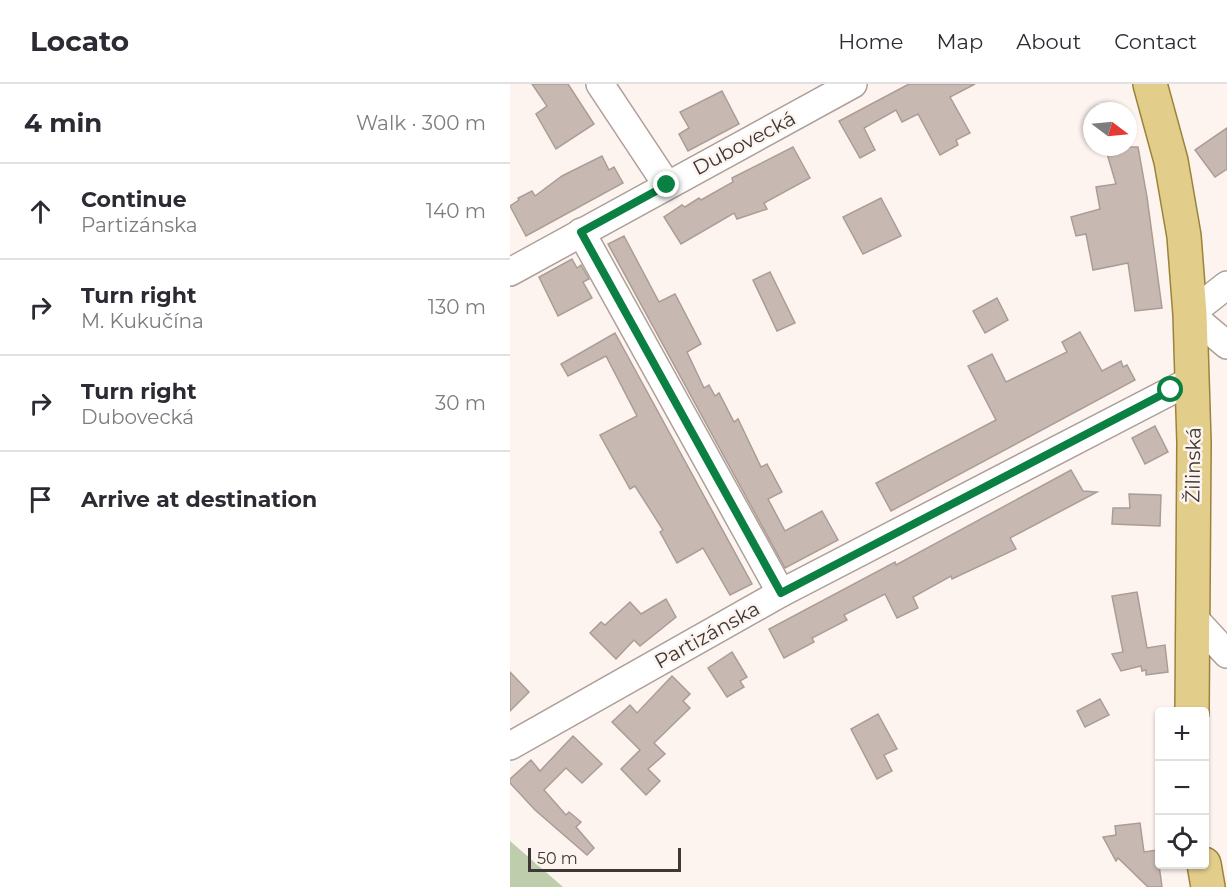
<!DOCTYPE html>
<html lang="en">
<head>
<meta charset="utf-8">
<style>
  :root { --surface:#fff; --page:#f2f2f3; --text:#2b2b33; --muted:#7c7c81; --line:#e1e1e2 }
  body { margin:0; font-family:Montserrat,sans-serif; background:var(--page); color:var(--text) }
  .controls { position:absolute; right:18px; bottom:18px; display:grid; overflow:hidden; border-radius:6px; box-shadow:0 2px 4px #0004 }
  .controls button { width:54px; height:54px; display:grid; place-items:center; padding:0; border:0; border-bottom:2px solid var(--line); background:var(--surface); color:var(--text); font:30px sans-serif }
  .compass { position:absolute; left:573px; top:18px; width:54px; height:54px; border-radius:50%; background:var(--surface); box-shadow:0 2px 4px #0004; rotate:106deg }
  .scale { position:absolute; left:18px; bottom:15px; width:153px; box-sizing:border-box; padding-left:6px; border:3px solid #3d3835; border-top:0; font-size:16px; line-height:21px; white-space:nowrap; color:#3d3835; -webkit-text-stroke:4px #fdf4f0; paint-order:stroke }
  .stop { position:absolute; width:18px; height:18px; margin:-14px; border:4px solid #0b8043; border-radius:50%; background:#fff }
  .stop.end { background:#0b8043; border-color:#fff; box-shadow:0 2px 6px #0008 }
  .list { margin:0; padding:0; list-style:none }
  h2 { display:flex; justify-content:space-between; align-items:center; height:78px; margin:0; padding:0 24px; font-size:26px }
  h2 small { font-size:20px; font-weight:400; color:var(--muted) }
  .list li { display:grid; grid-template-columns:39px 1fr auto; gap:18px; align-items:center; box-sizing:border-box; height:96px; padding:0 24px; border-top:2px solid var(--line) }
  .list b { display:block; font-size:22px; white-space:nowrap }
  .list p { margin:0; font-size:20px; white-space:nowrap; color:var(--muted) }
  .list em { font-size:20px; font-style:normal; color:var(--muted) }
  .icon { flex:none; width:33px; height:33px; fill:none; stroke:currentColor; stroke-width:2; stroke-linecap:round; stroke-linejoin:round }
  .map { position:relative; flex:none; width:717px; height:803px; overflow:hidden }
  header { display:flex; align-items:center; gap:36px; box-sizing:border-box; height:84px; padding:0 30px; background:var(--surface); border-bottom:2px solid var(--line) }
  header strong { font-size:28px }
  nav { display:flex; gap:33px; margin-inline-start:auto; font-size:21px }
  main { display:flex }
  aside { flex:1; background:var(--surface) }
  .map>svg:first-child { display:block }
  .green { fill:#beceac }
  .building { fill:#c7b8b1; stroke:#ab9d96; stroke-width:1.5 }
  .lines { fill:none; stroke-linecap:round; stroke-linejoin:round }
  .minor-casing { stroke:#aea099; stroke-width:30 }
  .major-casing { stroke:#9c833a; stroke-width:36 }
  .minor { stroke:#fff; stroke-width:27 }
  .major { stroke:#e2cd8b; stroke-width:33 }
  .route { stroke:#0b8043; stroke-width:8 }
  .labels { text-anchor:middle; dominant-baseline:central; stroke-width:5; stroke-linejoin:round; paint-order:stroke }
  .street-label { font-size:20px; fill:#3d3835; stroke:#fdf4f0 }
</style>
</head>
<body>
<header>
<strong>Locato</strong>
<nav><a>Home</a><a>Map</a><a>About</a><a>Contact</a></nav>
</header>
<main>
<aside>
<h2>4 min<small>Walk · 300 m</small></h2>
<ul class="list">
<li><svg class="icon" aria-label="ahead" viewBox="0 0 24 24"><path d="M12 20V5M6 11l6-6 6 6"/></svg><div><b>Continue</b><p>Partizánska</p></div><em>140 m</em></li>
<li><svg class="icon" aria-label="right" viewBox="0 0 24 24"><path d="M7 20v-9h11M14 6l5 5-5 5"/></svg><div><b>Turn right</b><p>M. Kukučína</p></div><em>130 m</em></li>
<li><svg class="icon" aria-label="right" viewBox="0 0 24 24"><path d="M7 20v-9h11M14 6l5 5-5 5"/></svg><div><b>Turn right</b><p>Dubovecká</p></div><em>30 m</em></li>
<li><svg class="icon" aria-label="arrive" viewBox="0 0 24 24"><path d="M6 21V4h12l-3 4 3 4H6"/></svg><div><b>Arrive at destination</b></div></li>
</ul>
</aside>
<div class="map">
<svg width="717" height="803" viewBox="0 0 717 803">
  <rect width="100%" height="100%" fill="#fdf4f0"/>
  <path class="green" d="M0 757 53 803H0Z"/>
  <g class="building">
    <path d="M22 0H58L84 40 46 65 26 30 37 22Z"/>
    <path d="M399 0H465L440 13 460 49 446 56 448 61 430 71 408 30 392 38 386 26 354 44 365 66 350 74 329 37Z"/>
    <path d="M212 7 229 40 178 67 169 50 179 44 170 28Z"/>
    <path d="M717 44V85L705 93 685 66Z"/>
    <path d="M283 63 300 94 254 119 257 125 227 135 224 129 171 160 154 133 172 121 175 123 189 114 191 116 223 98 222 94Z"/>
    <path d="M595 63H628L637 113 652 224 625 227 618 179 583 186 576 150 566 152 561 133 590 125 586 103 606 100Z"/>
    <path d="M92 72 99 86 104 83 113 99 16 152 0 122 9 116 8 114 22 107 25 112 52 92Z"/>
    <path d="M371 114 391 152 353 170 333 133Z"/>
    <path d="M114 152 149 218 165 210 191 260 177 268 194 304 199 301 205 312 209 309 224 338 228 335 251 383 257 380 272 408 258 415 275 447 312 427 328 456 275 484 98 160Z"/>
    <path d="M62 175 67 184 71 181 79 195 73 198 82 214 48 232 29 193Z"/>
    <path d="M260 188 285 239 267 247 243 196Z"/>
    <path d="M487 214 498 236 475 249 463 227Z"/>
    <path d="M570 248 592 287 611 277 613 283 617 281 625 296 381 427 366 399 486 336 458 282 482 270 496 298 557 268 552 258Z"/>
    <path d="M105 249 242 500 220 511 193 464 167 479 150 448 153 446 125 402 120 405 90 351 127 332 96 272 58 292 51 280Z"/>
    <path d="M645 342 658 368 635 380 622 354Z"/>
    <path d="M561 386 573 407 587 408 500 454 506 465 442 495 441 492 403 513 408 524 387 534 375 510 334 531 337 536 302 554 304 558 274 574 259 545 385 478 386 481Z"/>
    <path d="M619 410 651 411 650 442 602 440 603 424H620Z"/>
    <path d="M627 508 637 564 655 561 658 588 636 591V586L632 587 631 582 611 587 602 570 613 568 602 512Z"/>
    <path d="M156 515 166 533 130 562 124 556 106 575 80 549 91 538 95 541 120 518 131 530Z"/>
    <path d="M222 568 237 593 230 597 234 603 217 613 198 584Z"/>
    <path d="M0 588 19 608 0 627Z"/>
    <path d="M162 592 180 610 173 617 180 624 144 659 155 670 138 685 150 697 136 711 111 685 130 666 102 638 120 621 127 629Z"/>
    <path d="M590 615 599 631 575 643 567 627Z"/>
    <path d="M368 630 387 665 374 671 382 687 367 695 341 645Z"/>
    <path d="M63 652 92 680 72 699 56 684 34 706 56 731 59 728 71 738 66 743 84 764 77 771 25 726 0 699V695L21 676 30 687Z"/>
    <path d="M630 739 634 768 647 766 652 803H638L608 774 606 777 593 753 606 751 605 742Z"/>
  </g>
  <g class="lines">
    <g class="minor-casing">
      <g id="minor">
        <path d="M90 0 157 101"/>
        <path d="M71 148 271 509"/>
        <path d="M0 188 343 0"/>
        <path d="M717 201 680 230 717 261"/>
        <path d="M681 531 717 570"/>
        <path d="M0 662 271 509 684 295"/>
      </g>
    </g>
    <g class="major-casing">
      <g id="major">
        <path d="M640 0 661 77 674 152 680 230 684 359 682 628"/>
        <path d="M694 780 698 803"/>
      </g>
    </g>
    <use href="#minor" class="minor"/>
    <use href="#major" class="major"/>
  </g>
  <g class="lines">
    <path class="route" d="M157 101 71 148 271 509 661 306"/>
  </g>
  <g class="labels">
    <g class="street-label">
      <text transform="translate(234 59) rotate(-28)">Dubovecká</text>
      <text transform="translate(683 381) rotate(-89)">Žilinská</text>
      <text transform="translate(197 551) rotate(-29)">Partizánska</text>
    </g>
  </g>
</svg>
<div class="controls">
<button>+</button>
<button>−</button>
<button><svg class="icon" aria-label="locate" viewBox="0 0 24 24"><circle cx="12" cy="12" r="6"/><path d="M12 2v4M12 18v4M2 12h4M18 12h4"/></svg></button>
</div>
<svg class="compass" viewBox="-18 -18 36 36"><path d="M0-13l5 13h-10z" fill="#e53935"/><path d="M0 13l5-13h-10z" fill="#7c7c81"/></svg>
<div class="scale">50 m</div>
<div class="stop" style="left:661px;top:306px"></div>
<div class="stop end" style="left:157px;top:101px"></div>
</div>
</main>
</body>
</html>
